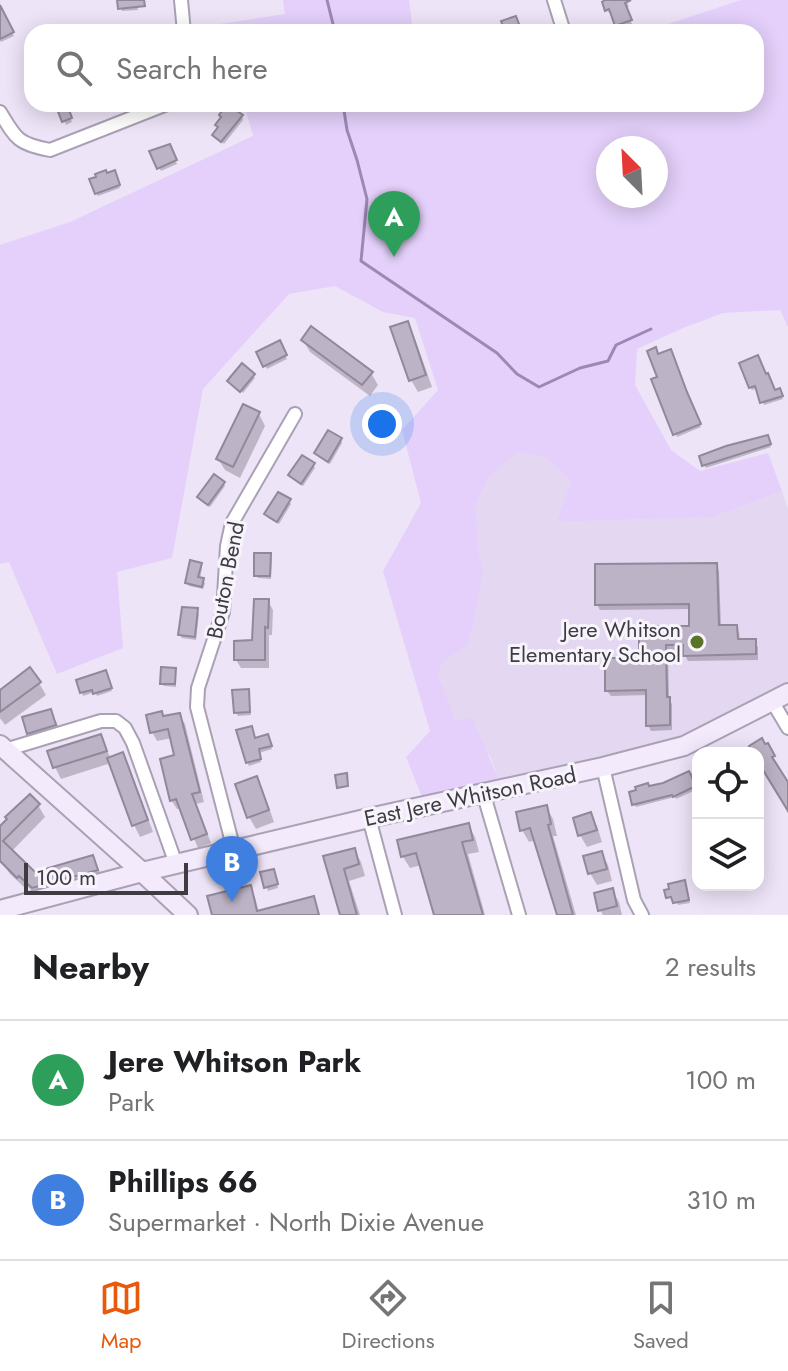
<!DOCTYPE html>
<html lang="en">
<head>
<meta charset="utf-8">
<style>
  :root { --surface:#fff; --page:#f2f2f2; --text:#202124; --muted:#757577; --line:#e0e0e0; --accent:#ea580c }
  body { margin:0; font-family:Jost,sans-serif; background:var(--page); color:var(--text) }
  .controls { position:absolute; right:24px; bottom:24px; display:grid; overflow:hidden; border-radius:16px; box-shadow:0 4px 20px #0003 }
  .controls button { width:72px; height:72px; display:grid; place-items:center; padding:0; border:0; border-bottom:2px solid var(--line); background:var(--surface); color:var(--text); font:40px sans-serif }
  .compass { position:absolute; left:596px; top:136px; width:72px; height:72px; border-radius:50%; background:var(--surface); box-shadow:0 4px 20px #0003; rotate:336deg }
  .scale { position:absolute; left:24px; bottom:20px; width:164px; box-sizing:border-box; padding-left:8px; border:4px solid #3e3b43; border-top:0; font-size:22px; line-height:28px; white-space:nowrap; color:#3e3b43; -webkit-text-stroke:6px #f8f4fc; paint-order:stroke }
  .you { position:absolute; left:382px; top:424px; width:28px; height:28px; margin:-20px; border:6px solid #fff; border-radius:50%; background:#1a73e8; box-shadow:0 0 0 12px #1a73e833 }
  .badge { display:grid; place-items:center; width:52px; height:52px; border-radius:50%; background:var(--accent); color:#fff; font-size:26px; font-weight:700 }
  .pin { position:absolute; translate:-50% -66px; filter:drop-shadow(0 2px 4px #0008) }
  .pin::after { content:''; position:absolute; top:42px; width:28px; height:24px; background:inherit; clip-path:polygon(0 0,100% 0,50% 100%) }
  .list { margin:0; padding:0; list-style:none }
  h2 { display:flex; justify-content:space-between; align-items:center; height:104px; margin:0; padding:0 32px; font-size:34px }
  h2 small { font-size:26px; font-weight:400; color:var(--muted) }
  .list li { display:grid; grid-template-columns:52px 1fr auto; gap:24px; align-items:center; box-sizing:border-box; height:120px; padding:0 32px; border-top:2px solid var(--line) }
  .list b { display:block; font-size:30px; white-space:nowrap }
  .list p { margin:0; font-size:26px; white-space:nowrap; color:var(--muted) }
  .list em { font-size:26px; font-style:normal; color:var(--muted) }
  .icon { flex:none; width:44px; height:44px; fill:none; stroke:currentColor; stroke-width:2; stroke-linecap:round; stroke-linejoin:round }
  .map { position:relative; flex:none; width:788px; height:915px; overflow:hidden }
  .search { position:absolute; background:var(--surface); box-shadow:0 4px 20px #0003; left:24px; right:24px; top:24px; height:88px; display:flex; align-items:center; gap:20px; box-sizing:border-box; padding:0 28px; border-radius:24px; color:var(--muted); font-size:30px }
  .sheet { height:344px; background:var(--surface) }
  nav { display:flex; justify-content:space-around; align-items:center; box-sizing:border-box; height:112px; border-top:2px solid var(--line); background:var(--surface); font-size:22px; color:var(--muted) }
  nav a { display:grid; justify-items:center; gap:4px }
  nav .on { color:var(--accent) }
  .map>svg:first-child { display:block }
  .built { fill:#e3d7f1 }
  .green { fill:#e4d0fa; fill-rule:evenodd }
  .shadow { fill:#0003 }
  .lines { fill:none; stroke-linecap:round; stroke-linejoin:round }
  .stream { stroke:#9e87b7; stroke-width:3 }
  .building { fill:#bcb3c6; stroke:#91889a; stroke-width:2 }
  .street-casing { stroke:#aaa1b4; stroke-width:16 }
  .secondary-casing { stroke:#aaa1b4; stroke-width:22 }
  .street { stroke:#fff; stroke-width:12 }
  .secondary { stroke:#f3eafc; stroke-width:18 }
  .poi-dot { fill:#597428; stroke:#f8f4fc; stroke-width:3 }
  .labels { text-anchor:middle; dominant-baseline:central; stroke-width:6; stroke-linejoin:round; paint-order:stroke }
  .street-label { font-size:22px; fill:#3e3b43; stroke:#f8f4fc }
  .poi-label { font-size:22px; fill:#3e3b43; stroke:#f8f4fc; text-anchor:end }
</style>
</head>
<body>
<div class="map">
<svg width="788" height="915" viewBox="0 0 788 915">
  <rect width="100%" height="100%" fill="#eee4f8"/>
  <path class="built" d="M518 452 545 457 571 481 556 522 713 517 782 491 788 509V685L678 740 596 762 499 780 490 756 456 721 438 674 443 662 468 645 473 627 483 572 478 548 476 505 488 478Z"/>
  <g class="green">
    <path d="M283 0H409L413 32H222L220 24 285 14Z"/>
    <path d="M741 0H788V327L780 310 723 313 683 328 637 349 635 385 671 450 700 471 768 453 782 491 713 517 556 522 571 481 545 457 518 452 488 478 476 505 478 548 483 572 473 627 468 645 443 662 438 674 456 721 472 718 499 780 422 797 406 757 430 731 383 571 421 503 402 430 438 390 415 318 383 312 335 286 289 294 203 389 172 558 117 572 123 648 57 674 9 562 0 564V245L70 222 253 136 244 104H420L421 106 427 104H756V32H644ZM656 148V196H608V148Z"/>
  </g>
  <g class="shadow">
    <path d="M119 0H137L138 10 122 11Z"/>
    <path d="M607 0H626L629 7 626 8 632 24 619 28 612 12 609 13 605 3Z"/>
    <path d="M0 12 14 36 1 42 0 41Z"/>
    <path d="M51 104H70L66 106 72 122 66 125 59 109 54 111Z"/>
    <path d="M242 116 243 120 224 144 217 138Z"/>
    <path d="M169 147 177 164 161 171 152 152Z"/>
    <path d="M116 175 120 188 98 196 96 193Z"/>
    <path d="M407 324 414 336 432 387 418 392 411 380Z"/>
    <path d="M303 340 371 373 378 385 370 396 310 352Z"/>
    <path d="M279 343 287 359 267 369 259 353Z"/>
    <path d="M658 356 688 398 701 427 677 437 659 378Z"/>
    <path d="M742 364 774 392 781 394 783 399 764 405 758 388 752 390 750 387Z"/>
    <path d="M253 375 255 378 243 393 232 384Z"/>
    <path d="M259 414 265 426 240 478 225 470 218 459Z"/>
    <path d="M341 440 342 443 330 464 318 456 316 453Z"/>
    <path d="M769 440 771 447 706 468 704 465Z"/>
    <path d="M313 465 315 468 303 486 291 475Z"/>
    <path d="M223 483 225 486 210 507 201 501 199 498Z"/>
    <path d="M289 501 291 504 279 524 268 518 267 514Z"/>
    <path d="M270 555 272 558 271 579 258 578 256 575Z"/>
    <path d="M201 565 202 568 200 579 205 583 203 589 189 586 187 583Z"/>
    <path d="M716 565 719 571 721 627H736L739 632 740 641H754L758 647V660L688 661 685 655V650H668L669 699 672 704V730L651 731 648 725V695L611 696 607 691 641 660 691 628V609L600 610 597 604Z"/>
    <path d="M268 601 273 610 272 635H269V668H241L236 660 254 642Z"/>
    <path d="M197 610 199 614 196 640 182 638 180 635Z"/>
    <path d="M175 670 176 673V687L164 686 162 683Z"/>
    <path d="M107 676 112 691 97 696 95 692 83 696 82 692Z"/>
    <path d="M39 683 46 695 5 725 0 718V692Z"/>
    <path d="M247 691 251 715 238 716 236 712Z"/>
    <path d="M50 711 57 723 61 737 36 745 29 733Z"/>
    <path d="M179 715 185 724 204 802 196 804 211 843 198 848 181 808 177 809 171 800 176 757 172 738 157 741 152 732 164 718Z"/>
    <path d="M100 736 111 759 122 755 129 766 153 832 140 837 134 825 111 763 61 779 55 767Z"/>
    <path d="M255 740H269L272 749 259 753 261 762 249 766 247 762Z"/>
    <path d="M698 770V789L676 799 675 797 636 807 634 804 649 789 663 785Z"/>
    <path d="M256 779 263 791 274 822 256 829 249 817Z"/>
    <path d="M38 805 45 817 11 852 35 874 92 858 99 870 103 882 41 899 27 886 25 888 10 874 0 860V829Z"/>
    <path d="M546 807 553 819 557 836H553L576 915H558L536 840 529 842 522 830Z"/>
    <path d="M590 814 597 826 602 842 587 847 580 835Z"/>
    <path d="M468 825 475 837 479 852 468 854 485 915H436L422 865 410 868 403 857 399 842Z"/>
    <path d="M354 850 361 862 365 876 349 881 360 915H342L325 858Z"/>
    <path d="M601 853 608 865 612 881 597 885 590 873Z"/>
    <path d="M262 874H275L278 888 268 891Z"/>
    <path d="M686 886 690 903 678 905 677 902Z"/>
    <path d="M250 888 255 897 259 913 313 899 320 915H214Z"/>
    <path d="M612 890 619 902 622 915H603L600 910Z"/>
  </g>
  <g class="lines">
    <g class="stream">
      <path d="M327 0 335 32"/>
      <path d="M343 104 347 130 357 160 367 199 361 261 497 353 517 374 539 387 580 368 608 361 616 345 651 329"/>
    </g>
  </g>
  <g class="building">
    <path d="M117 0H144L145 6 118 9Z"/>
    <path d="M605 0H631L625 3 632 20 615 26 609 9 605 11 602 2Z"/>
    <path d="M0 5 14 32 0 39Z"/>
    <path d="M516 16 522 32H505L501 21Z"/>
    <path d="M55 104H67L72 118 62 122Z"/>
    <path d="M227 104 243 115 221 142 212 135 218 127 215 125 221 117 219 115Z"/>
    <path d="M170 144 177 160 157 169 149 151Z"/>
    <path d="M106 170 107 173 115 170 120 185 95 194 89 179 96 177 95 174Z"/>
    <path d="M408 321 426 375 409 381 390 327Z"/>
    <path d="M311 326 373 372 362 385 301 340Z"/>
    <path d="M280 340 287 355 263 367 256 352Z"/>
    <path d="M656 347 658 354 671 349 687 392 701 424 673 435 651 379 657 377 647 351Z"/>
    <path d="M758 355 766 374 768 373 775 390 780 388 783 396 760 403 755 386 749 388 739 363Z"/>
    <path d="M242 363 255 374 240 392 227 381Z"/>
    <path d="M243 404 260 412 233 467 216 459Z"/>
    <path d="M328 430 342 438 328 462 314 453Z"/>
    <path d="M768 435 771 444 702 466 699 456 726 446Z"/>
    <path d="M302 455 315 463 301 484 288 475Z"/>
    <path d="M214 474 225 482 208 505 197 497Z"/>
    <path d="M278 492 291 499 277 522 264 514Z"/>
    <path d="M254 553H271L270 576H254Z"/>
    <path d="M190 560 202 563 198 577 204 578 202 587 185 583Z"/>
    <path d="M717 563 719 625H737L738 639H756V654L683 656V645H666L667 697H670V725L646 726V690L605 691V658H639V626H689V604L595 605V564Z"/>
    <path d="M254 599H269L268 628 265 627V660H234V641L252 640Z"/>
    <path d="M182 607 198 608 195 637 178 635Z"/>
    <path d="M30 667 41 682 0 712V690Z"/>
    <path d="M161 667 176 668 175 684H160Z"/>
    <path d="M106 670 112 688 93 694 92 690 80 693 76 680Z"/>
    <path d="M249 689 250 712 234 713 232 690Z"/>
    <path d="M51 709 56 725 27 734 22 717Z"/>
    <path d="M162 711 163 716 180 713 200 792 192 794 207 834 191 840 176 799 170 801 160 759 174 755 168 729 150 733 146 715Z"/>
    <path d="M252 726 255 738 268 734 272 746 259 749 261 759 246 763 236 730Z"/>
    <path d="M101 734 107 751 53 768 47 751Z"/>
    <path d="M762 738 765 744 768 743 775 756 772 757 788 782V811L758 762V753H753L749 746Z"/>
    <path d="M123 752 148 820 132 826 107 758Z"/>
    <path d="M689 771 696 786 673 797 672 795 632 805 629 792 636 790 635 787 648 783 649 786 663 783Z"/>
    <path d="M347 773 348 786 337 788 335 775Z"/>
    <path d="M257 776 269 810 247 818 235 784Z"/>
    <path d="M30 794 40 804 3 841 35 872 93 855 98 870 32 888 19 876 17 878 0 861V826L7 819 5 817Z"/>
    <path d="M547 805 551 824 548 825 573 915H557L530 828 520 831 516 812Z"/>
    <path d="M591 812 597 830 578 836 573 818Z"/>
    <path d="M469 823 473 840 462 842 483 915H434L416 853 401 857 397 840Z"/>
    <path d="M355 848 359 864 344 869 357 915H340L323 856Z"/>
    <path d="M602 851 607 869 588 874 583 856Z"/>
    <path d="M274 869 278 884 264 888 260 872Z"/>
    <path d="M685 880 689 900 673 903 671 897 666 898 664 890 669 889 668 884Z"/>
    <path d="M251 885 257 911 314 896 319 915H212L207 896Z"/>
    <path d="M613 888 617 906 598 911 594 893Z"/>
  </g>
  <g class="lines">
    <g class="street-casing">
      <g id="street">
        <path d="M181 0 184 32"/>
        <path d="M554 0 564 32"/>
        <path d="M0 112C16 139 18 144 50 150L167 104"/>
        <path d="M772 701 788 728"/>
        <path d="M5 750 101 721H116L125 728 133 743 176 864"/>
        <path d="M603 767 634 900 642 915"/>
        <path d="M483 792 519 915"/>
        <path d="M369 818 395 915"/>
        <path d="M234 850 197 707 198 688 223 612 227 546 232 523 295 414"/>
      </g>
    </g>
    <g class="secondary-casing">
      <g id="secondary">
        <path d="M0 745 142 872 188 915"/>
        <path d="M0 910 142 872 369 818 603 767 684 746 788 693"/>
      </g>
    </g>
    <use href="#street" class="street"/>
    <use href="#secondary" class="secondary"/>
  </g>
  <circle class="poi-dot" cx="697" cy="642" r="8"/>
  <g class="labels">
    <g class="street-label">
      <text transform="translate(225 580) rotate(-79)">Bouton Bend</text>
      <text transform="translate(470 796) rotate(-12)">East Jere Whitson Road</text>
    </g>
    <g class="poi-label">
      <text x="681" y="629">Jere Whitson<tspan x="681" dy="25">Elementary School</tspan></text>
    </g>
  </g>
</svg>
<div class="controls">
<button><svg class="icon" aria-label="locate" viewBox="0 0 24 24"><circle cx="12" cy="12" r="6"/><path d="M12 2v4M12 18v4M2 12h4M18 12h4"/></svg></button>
<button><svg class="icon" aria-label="layers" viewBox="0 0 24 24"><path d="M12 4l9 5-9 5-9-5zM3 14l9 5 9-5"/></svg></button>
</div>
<svg class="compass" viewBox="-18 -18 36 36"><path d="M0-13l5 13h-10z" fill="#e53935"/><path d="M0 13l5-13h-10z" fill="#757577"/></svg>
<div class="scale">100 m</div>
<div class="you"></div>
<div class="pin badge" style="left:394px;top:257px;background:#2e9e5b">A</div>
<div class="pin badge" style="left:232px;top:902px;background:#3f7fe0">B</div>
<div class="search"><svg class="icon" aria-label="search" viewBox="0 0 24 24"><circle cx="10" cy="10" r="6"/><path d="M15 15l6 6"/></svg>Search here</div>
</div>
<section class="sheet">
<h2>Nearby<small>2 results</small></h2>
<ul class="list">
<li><span class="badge" style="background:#2e9e5b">A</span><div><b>Jere Whitson Park</b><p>Park</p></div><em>100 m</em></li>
<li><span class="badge" style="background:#3f7fe0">B</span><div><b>Phillips 66</b><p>Supermarket · North Dixie Avenue</p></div><em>310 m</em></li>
</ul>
</section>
<nav>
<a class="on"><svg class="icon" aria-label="map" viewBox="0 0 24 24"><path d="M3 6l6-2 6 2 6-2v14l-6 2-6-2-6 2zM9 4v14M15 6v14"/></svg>Map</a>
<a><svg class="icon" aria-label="directions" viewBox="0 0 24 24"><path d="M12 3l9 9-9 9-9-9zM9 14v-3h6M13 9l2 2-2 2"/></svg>Directions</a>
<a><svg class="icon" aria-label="saved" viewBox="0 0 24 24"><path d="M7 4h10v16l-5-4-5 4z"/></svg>Saved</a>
</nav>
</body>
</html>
